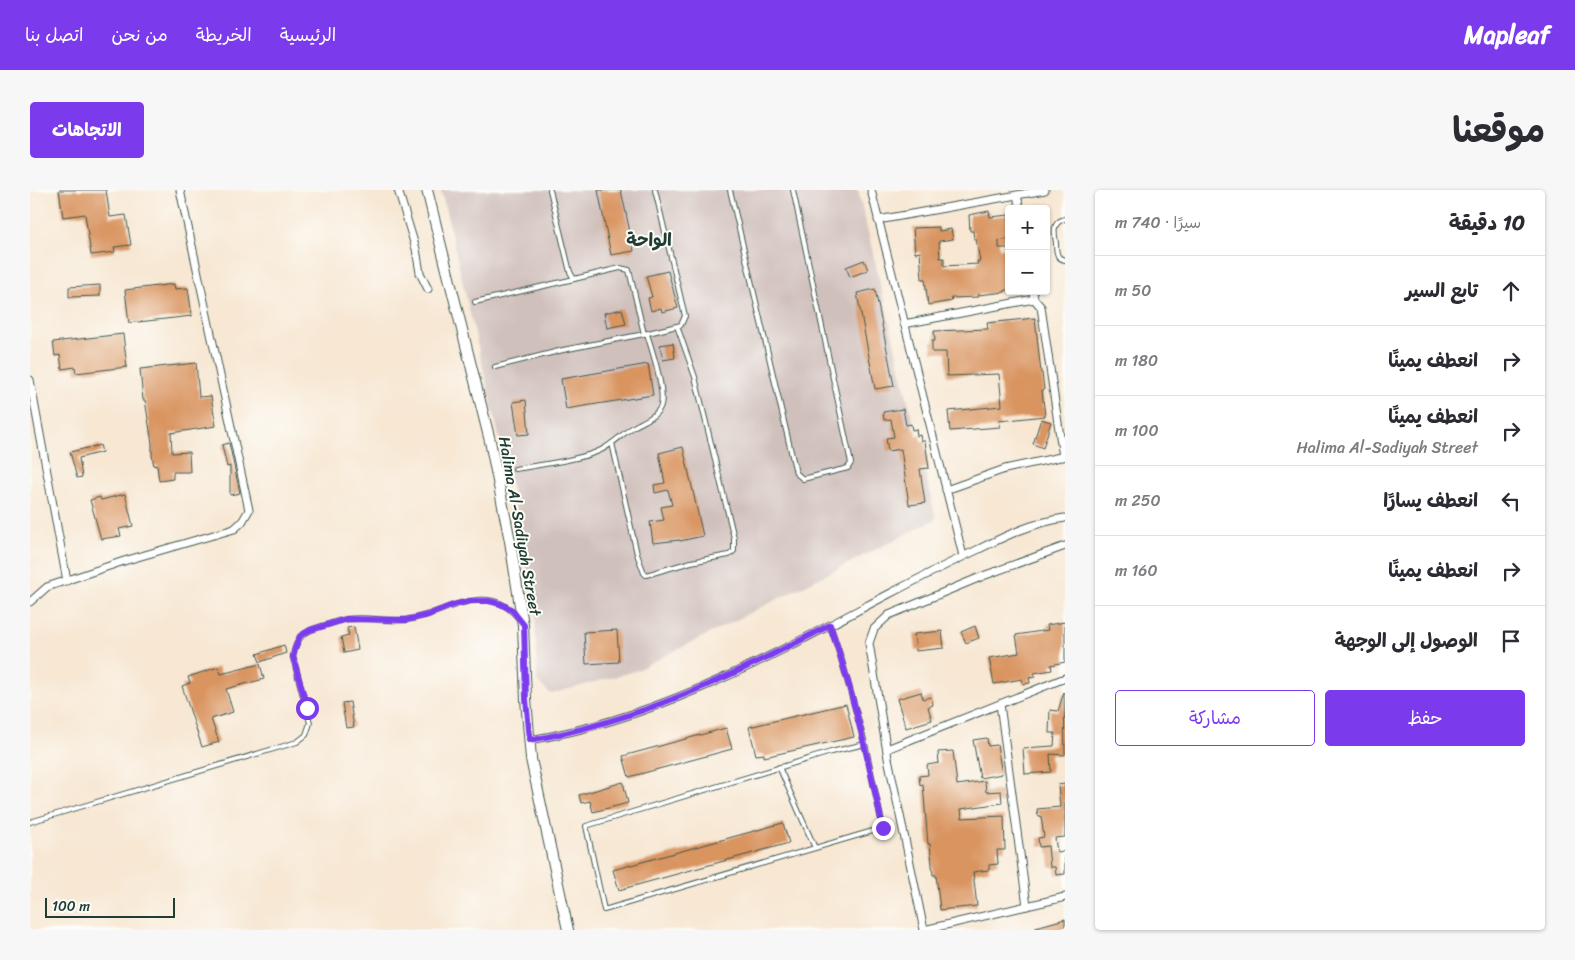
<!DOCTYPE html>
<html lang="ar">
<head>
<meta charset="utf-8">
<style>
  :root { --surface:#fff; --page:#f7f7f7; --text:#2b2b33; --muted:#7c7c81; --line:#e1e1e2; --accent:#7c3aed }
  body { margin:0; font-family:Sriracha,"Playpen Sans Arabic",sans-serif; background:var(--page); color:var(--text); direction:rtl }
  .controls { position:absolute; right:15px; top:15px; display:grid; overflow:hidden; border-radius:5px; box-shadow:0 1px 4px #0004 }
  .controls button { width:45px; height:45px; display:grid; place-items:center; padding:0; border:0; border-bottom:1px solid var(--line); background:var(--surface); color:var(--text); font:25px sans-serif }
  .scale { position:absolute; left:15px; bottom:12px; width:130px; box-sizing:border-box; padding-left:5px; border:2px solid #1f3d34; border-top:0; font-size:14px; line-height:18px; white-space:nowrap; color:#1f3d34; -webkit-text-stroke:4px #fdfcf7; paint-order:stroke }
  .stop { position:absolute; width:15px; height:15px; margin:-11px; border:4px solid #7c3aed; border-radius:50%; background:#fff }
  .stop.end { background:#7c3aed; border-color:#fff; box-shadow:0 1px 5px #0008 }
  .list { margin:0; padding:0; list-style:none }
  h2 { display:flex; justify-content:space-between; align-items:center; height:65px; margin:0; padding:0 20px; font-size:21px }
  h2 small { font-size:16px; font-weight:400; color:var(--muted) }
  .list li { display:grid; grid-template-columns:32px 1fr auto; gap:15px; align-items:center; box-sizing:border-box; height:70px; padding:0 20px; border-top:1px solid var(--line) }
  .list b { display:block; font-size:19px; white-space:nowrap }
  .list p { margin:0; font-size:16px; white-space:nowrap; color:var(--muted) }
  .list em { font-size:16px; font-style:normal; color:var(--muted) }
  .actions { display:flex; gap:10px; padding:15px 20px }
  .actions a { flex:1; padding:11px 0; border:1px solid var(--accent); border-radius:5px; text-align:center; font-size:18px; color:var(--accent) }
  .actions .main { background:var(--accent); color:#fff }
  .icon { flex:none; width:28px; height:28px; fill:none; stroke:currentColor; stroke-width:2; stroke-linecap:round; stroke-linejoin:round }
  .map { position:relative; flex:none; width:1035px; height:740px; overflow:hidden; direction:ltr; border-radius:5px }
  header { display:flex; align-items:center; gap:30px; box-sizing:border-box; height:70px; padding:0 25px; background:var(--accent); color:#fff }
  header strong { font-size:24px }
  nav { display:flex; gap:28px; margin-inline-start:auto; font-size:18px }
  .intro { display:flex; align-items:center; justify-content:space-between; box-sizing:border-box; height:120px; padding:0 30px }
  h1 { margin:0; font-size:35px }
  .button { padding:12px 22px; border-radius:5px; background:var(--accent); color:#fff; font-size:18px; font-weight:700 }
  main { display:flex; gap:30px; padding:0 30px }
  aside { flex:1; background:var(--surface); border-radius:5px; box-shadow:0 1px 4px #0004 }
  .map>svg:first-child { display:block }
  .industrial { fill:#d0c0bc }
  .building { fill:#d99460 }
  .lines { fill:none; stroke-linecap:round; stroke-linejoin:round }
  .lane-casing { stroke:#3f564c; stroke-width:6 }
  .street-casing { stroke:#3f564c; stroke-width:9 }
  .secondary-casing { stroke:#3f564c; stroke-width:12 }
  .lane { stroke:#fff; stroke-width:4 }
  .street { stroke:#fff; stroke-width:7 }
  .secondary { stroke:#fff; stroke-width:10 }
  .route { stroke:#7c3aed; stroke-width:6 }
  .labels { text-anchor:middle; dominant-baseline:central; stroke-width:4; stroke-linejoin:round; paint-order:stroke }
  .street-label { font-size:16px; fill:#1f3d34; stroke:#fdfcf7 }
  .neighbourhood-label { font-size:18px; font-weight:bold; fill:#1f3d34; stroke:#fdfcf7 }
</style>
</head>
<body>
<header>
<strong>Mapleaf</strong>
<nav><a>الرئيسية</a><a>الخريطة</a><a>من نحن</a><a>اتصل بنا</a></nav>
</header>
<div class="intro"><h1>موقعنا</h1><a class="button">الاتجاهات</a></div>
<main>
<aside>
<h2>10 دقيقة<small>سيرًا · 740 m</small></h2>
<ul class="list">
<li><svg class="icon" aria-label="ahead" viewBox="0 0 24 24"><path d="M12 20V5M6 11l6-6 6 6"/></svg><div><b>تابع السير</b></div><em>50 m</em></li>
<li><svg class="icon" aria-label="right" viewBox="0 0 24 24"><path d="M7 20v-9h11M14 6l5 5-5 5"/></svg><div><b>انعطف يمينًا</b></div><em>180 m</em></li>
<li><svg class="icon" aria-label="right" viewBox="0 0 24 24"><path d="M7 20v-9h11M14 6l5 5-5 5"/></svg><div><b>انعطف يمينًا</b><p>Halima Al-Sadiyah Street</p></div><em>100 m</em></li>
<li><svg class="icon" aria-label="left" viewBox="0 0 24 24"><path d="M17 20v-9H6M10 6l-5 5 5 5"/></svg><div><b>انعطف يسارًا</b></div><em>250 m</em></li>
<li><svg class="icon" aria-label="right" viewBox="0 0 24 24"><path d="M7 20v-9h11M14 6l5 5-5 5"/></svg><div><b>انعطف يمينًا</b></div><em>160 m</em></li>
<li><svg class="icon" aria-label="arrive" viewBox="0 0 24 24"><path d="M6 21V4h12l-3 4 3 4H6"/></svg><div><b>الوصول إلى الوجهة</b></div></li>
</ul>
<div class="actions"><a class="main">حفظ</a><a>مشاركة</a></div>
</aside>
<div class="map">
<svg width="1035" height="740" viewBox="0 0 1035 740">
  <rect width="100%" height="100%" fill="#fdfcf7"/>
  <filter id="ink" filterUnits="userSpaceOnUse"><feTurbulence type="fractalNoise" baseFrequency=".02" numOctaves="2"/><feDisplacementMap in="SourceGraphic" scale="10" xChannelSelector="R" yChannelSelector="G"/><feConvolveMatrix kernelMatrix="1 2 1 2 8 2 1 2 1" color-interpolation-filters="sRGB"/></filter>
  <filter id="wash" filterUnits="userSpaceOnUse"><feTurbulence type="fractalNoise" baseFrequency=".0096" numOctaves="4" result="noise"/><feDisplacementMap in="SourceGraphic" scale="20" xChannelSelector="R" yChannelSelector="G"/><feGaussianBlur stdDeviation="1.12" result="paint"/><feColorMatrix in="noise" values="0 0 0 0 0 0 0 0 0 0 0 0 0 0 0 0 0 1.4 0 .05"/><feComposite in="paint" operator="in"/></filter>
  <g filter="url(#wash)">
    <rect width="100%" height="100%" fill="#f7e7d3"/>
    <path class="industrial" d="M411 0H828L906 329 605 481 521 504 507 492 505 421 482 301Z"/>
    <g id="blocks">
      <g class="building">
        <path d="M29 0H76L80 27 96 25 101 55 84 57 85 62 61 65 55 24 33 27Z"/>
        <path d="M568 0H591L604 61 581 65Z"/>
        <path d="M959 21 960 27 979 25V49L969 51V58H979V100H975V102L948 105 949 107 921 108 922 111 898 115 895 89H892L890 62 885 63 883 38 909 37V41L921 39 923 49 909 51 910 68H914V76L948 74 947 71H950L946 49H944L943 41H940L939 25Z"/>
        <path d="M834 70 838 80 820 87 816 77Z"/>
        <path d="M638 81 648 118 632 122 631 118 621 121 618 108 622 107 616 86Z"/>
        <path d="M144 94 145 99 158 98 162 126 99 133 95 100Z"/>
        <path d="M70 95V106L39 107V97Z"/>
        <path d="M845 99 864 196 845 199 827 103Z"/>
        <path d="M592 119 596 134 577 138 574 123Z"/>
        <path d="M1005 128 1011 183H1012L1014 200H1012L1015 226 969 231 970 237 920 241 918 221 972 216 969 184 917 186 916 162H902V151H905L904 141 958 139 957 133Z"/>
        <path d="M93 144 97 177 46 183 45 177 32 179 30 165 25 166 23 152Z"/>
        <path d="M643 153 645 168 633 170 630 155Z"/>
        <path d="M166 173 169 207 181 206 186 236 141 243 142 263 159 262 160 282H143V289L129 291 127 275 124 276 122 265V253L115 210H113L110 179Z"/>
        <path d="M618 174 623 205 536 219 531 189Z"/>
        <path d="M496 210 499 244 488 245 483 212Z"/>
        <path d="M873 219 876 235 881 234 882 240 886 239 887 246 890 245 891 251H895L899 278 890 279 895 313 879 315 871 259 858 261 856 248 864 247 861 229 854 230 853 222Z"/>
        <path d="M1011 229 1021 232 1013 258 1003 254Z"/>
        <path d="M199 253 210 303 200 305V276L197 277 192 255Z"/>
        <path d="M70 255 72 262 49 268 52 287 47 288 40 262Z"/>
        <path d="M653 257 673 346 650 351V350L623 353 620 332 634 330 631 317 642 315 638 300 625 303 624 295 635 293 629 263Z"/>
        <path d="M95 304 103 336 89 339 91 346 71 349 60 310 70 307 71 310Z"/>
        <path d="M1035 432V472L1021 475 1022 480 1004 483 1005 487 999 488 1000 493 993 494 992 489 964 494 959 468 989 463 986 445 1018 440 1017 435Z"/>
        <path d="M945 436 949 448 936 453 931 442Z"/>
        <path d="M324 437 328 460 314 463 311 447 319 445 317 438Z"/>
        <path d="M587 440 589 472 556 474 554 442Z"/>
        <path d="M912 441 914 458 886 461 884 444Z"/>
        <path d="M254 455 256 463 230 472 227 464Z"/>
        <path d="M230 474 234 489 196 499 203 522 181 529 189 552 172 557 152 496 160 493 158 487 188 477 191 484Z"/>
        <path d="M891 502 893 509 901 507 903 515 898 517 902 530 876 538 867 509Z"/>
        <path d="M1034 502 1035 565 1020 564 1021 582 995 584 993 558 1024 556 1025 543H1019L1020 520 1028 521Z"/>
        <path d="M320 512 324 537 316 538 312 513Z"/>
        <path d="M816 514 824 547 734 567V564L726 565 719 537Z"/>
        <path d="M696 538 702 559 599 587 593 566Z"/>
        <path d="M957 548 958 556 967 555 972 584 950 588 943 550Z"/>
        <path d="M923 561 927 595 955 591 956 602 971 601 972 613 931 619 932 628 974 626 975 660H967L968 674 959 675V680L943 682 947 716 910 720 906 685H903L900 654H898L893 594 890 595 889 586 898 585 897 575 909 573 908 562Z"/>
        <path d="M593 592 598 613 563 622 560 611 551 613 549 605Z"/>
        <path d="M1035 594V647L1025 648 1027 662 1035 661V684L1026 685 1025 677H1020L1018 656 1009 657 1008 648 1014 647 1011 626H1008L1007 619 1030 617 1028 595Z"/>
        <path d="M753 633 759 653 589 700 583 680Z"/>
        <path d="M1035 729V740H1007L1006 737Z"/>
      </g>
    </g>
  </g>
  <g filter="url(#ink)">
    <use href="#blocks" fill-opacity="0" stroke="#3f564c" stroke-width="1"/>
    <g class="lines">
      <g class="lane-casing">
        <g id="lane">
          <path d="M520 0 540 82 544 89 590 78 599 80 614 144 651 135 655 126 625 0"/>
          <path d="M700 0 766 283 773 289 818 278 821 273 763 0"/>
          <path d="M1035 29C1022 32 1024 42 1026 53 1026 56 1026 62 1028 66 1030 69 1031 69 1035 70"/>
          <path d="M445 112 544 89"/>
          <path d="M465 177 533 160 614 144"/>
          <path d="M582 253 607 364 614 383 616 385 661 372 699 365 704 361V348L665 187 647 136"/>
          <path d="M485 279C507 275 551 270 571 260 583 254 593 243 605 236 614 231 628 226 631 215 635 199 622 160 617 144"/>
          <path d="M800 435 812 471 835 554 801 562 556 636 574 720 853 638 835 554"/>
          <path d="M749 577 785 658"/>
          <path d="M0 632 267 552 276 545 280 533 263 467C266 447 273 442 292 436 300 434 309 430 318 429 337 426 356 432 375 430 414 426 457 387 489 429"/>
        </g>
      </g>
      <g class="street-casing">
        <g id="street">
          <path d="M368 0 386 59 390 83 398 99"/>
          <path d="M841 0 933 366"/>
          <path d="M987 5 990 19"/>
          <path d="M848 30 1015 0"/>
          <path d="M1003 101 1004 109 1011 117 1033 267"/>
          <path d="M874 134 1004 109"/>
          <path d="M0 190 37 391"/>
          <path d="M916 300 975 279 1035 266"/>
          <path d="M1035 356 953 386 859 425 844 439 839 453 858 568 894 740 1035 707"/>
          <path d="M0 412 17 397 94 371 204 339 212 332 219 320 150 0"/>
          <path d="M970 514 997 716"/>
          <path d="M500 550C631 528 743 465 859 404 888 389 917 374 947 360 975 346 1004 332 1035 328"/>
          <path d="M857 559 1035 488"/>
        </g>
      </g>
      <g class="secondary-casing">
        <path id="secondary" d="M397 0 460 251 480 351 493 435 496 509 501 569 538 740"/>
      </g>
      <use href="#lane" class="lane"/>
      <use href="#street" class="street"/>
      <use href="#secondary" class="secondary"/>
    </g>
  </g>
  <g class="lines" filter="url(#ink)">
    <path class="route" d="M277 518 263 467 265 458 270 446 280 440 317 429 376 430 398 425 423 415 440 411H459L471 414 482 420 494 435 496 509 500 550C607 532 705 485 800 435 823 501 838 569 853 638"/>
  </g>
  <g class="labels">
    <g class="street-label">
      <text transform="translate(490 336) rotate(80)">Halima Al-Sadiyah Street</text>
    </g>
    <g class="neighbourhood-label">
      <text x="619" y="50">الواحة</text>
    </g>
  </g>
</svg>
<div class="controls">
<button>+</button>
<button>−</button>
</div>
<div class="scale">100 m</div>
<div class="stop" style="left:277px;top:518px"></div>
<div class="stop end" style="left:853px;top:638px"></div>
</div>
</main>
</body>
</html>
